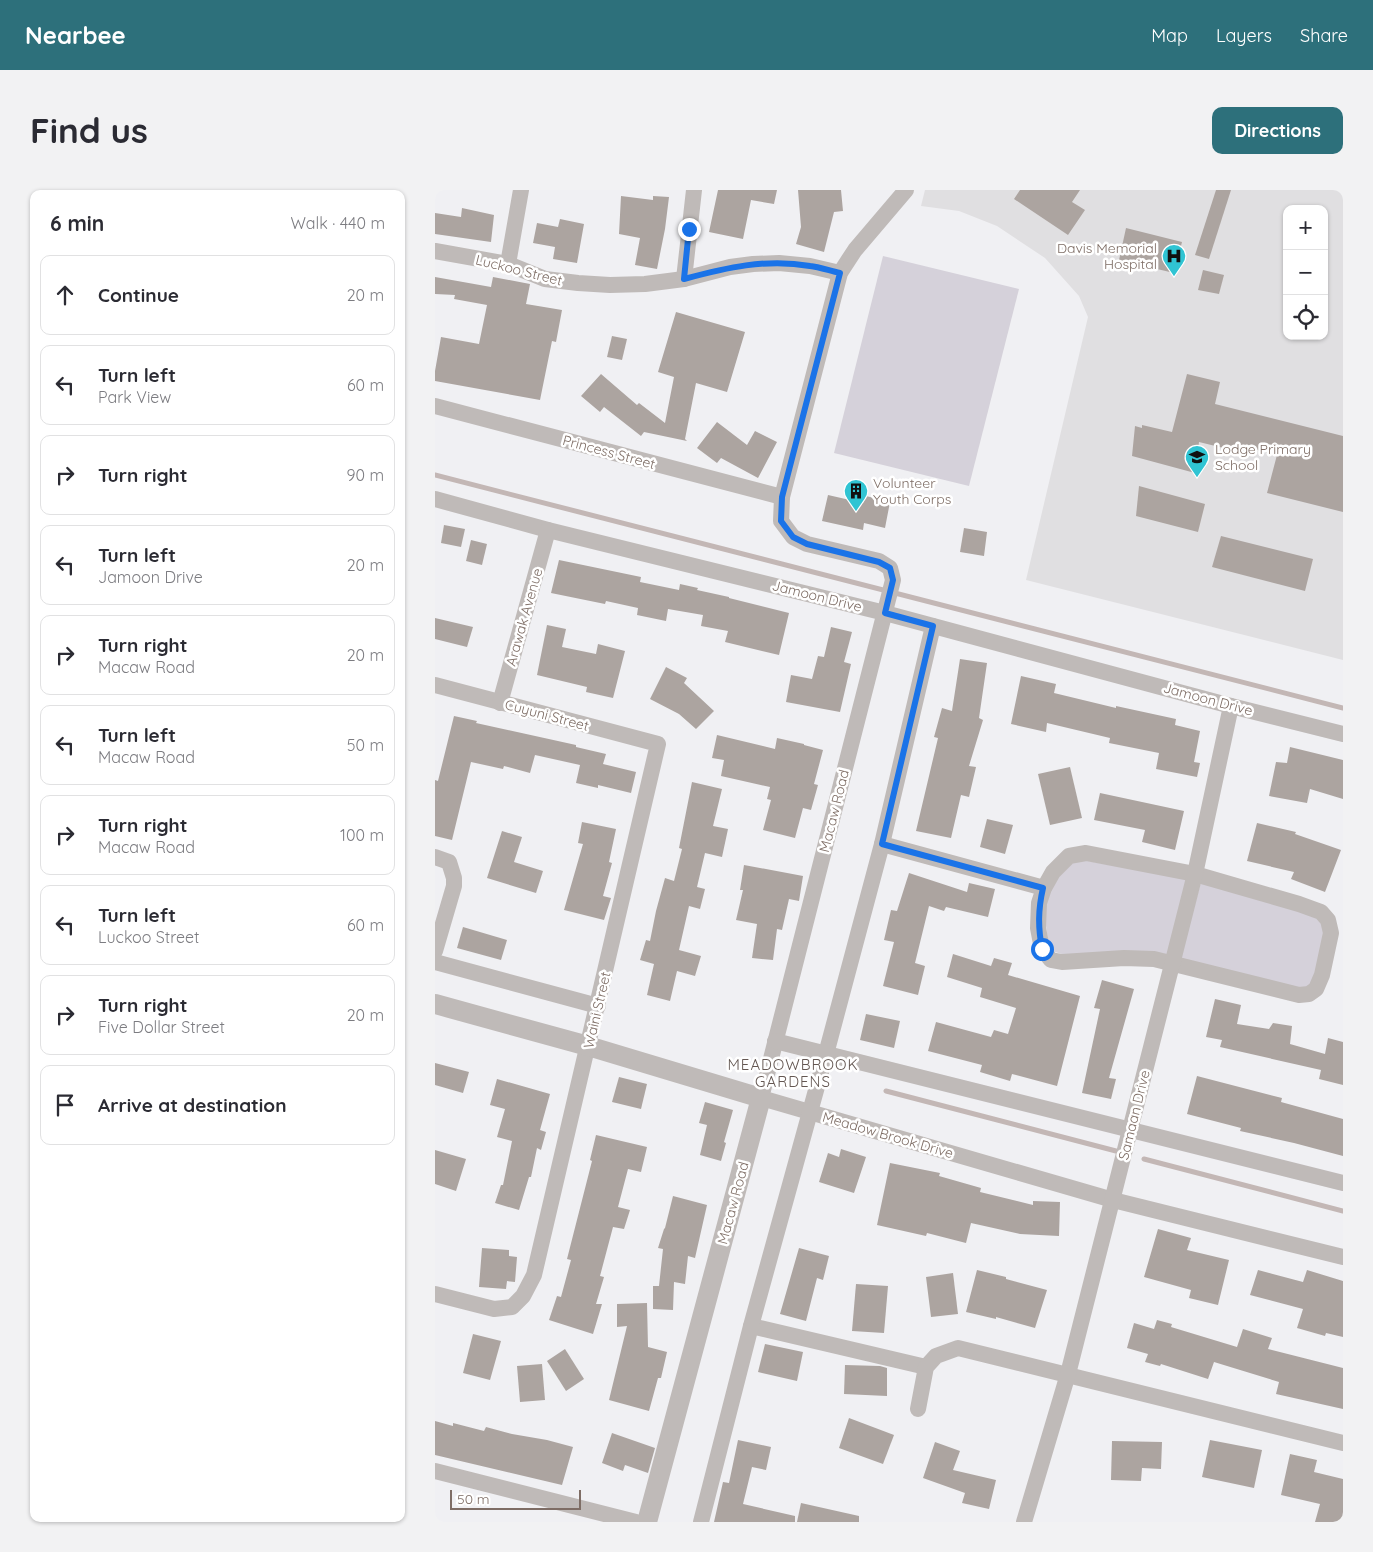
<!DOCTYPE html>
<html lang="en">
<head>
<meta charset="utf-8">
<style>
  :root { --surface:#fff; --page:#f2f2f3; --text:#2b2b33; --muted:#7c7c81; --line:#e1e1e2; --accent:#2d707b }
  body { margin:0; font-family:Quicksand,sans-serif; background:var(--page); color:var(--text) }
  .controls { position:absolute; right:15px; top:15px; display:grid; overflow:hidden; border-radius:10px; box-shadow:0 1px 4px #0004 }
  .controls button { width:45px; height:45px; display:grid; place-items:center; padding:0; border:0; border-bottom:1px solid var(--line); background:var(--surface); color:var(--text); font:25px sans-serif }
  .scale { position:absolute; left:15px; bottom:12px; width:131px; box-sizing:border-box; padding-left:5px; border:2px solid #7e6d65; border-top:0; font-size:14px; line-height:18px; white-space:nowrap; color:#7e6d65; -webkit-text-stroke:4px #fff; paint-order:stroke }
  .stop { position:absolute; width:15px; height:15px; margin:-11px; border:4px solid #1a73e8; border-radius:50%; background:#fff }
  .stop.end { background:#1a73e8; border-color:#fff; box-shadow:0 1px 5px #0008 }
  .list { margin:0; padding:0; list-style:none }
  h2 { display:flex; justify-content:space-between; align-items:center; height:65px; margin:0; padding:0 20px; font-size:21px }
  h2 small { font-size:16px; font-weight:400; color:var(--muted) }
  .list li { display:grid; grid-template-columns:32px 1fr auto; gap:15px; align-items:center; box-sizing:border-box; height:80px; margin:0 10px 10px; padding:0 10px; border:1px solid var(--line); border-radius:10px }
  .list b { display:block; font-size:19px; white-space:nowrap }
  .list p { margin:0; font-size:16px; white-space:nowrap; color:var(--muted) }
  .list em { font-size:16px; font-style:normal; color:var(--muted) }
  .icon { flex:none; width:28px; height:28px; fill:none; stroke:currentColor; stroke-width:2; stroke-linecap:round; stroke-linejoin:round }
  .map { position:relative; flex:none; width:908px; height:1332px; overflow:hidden; border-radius:10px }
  header { display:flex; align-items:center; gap:30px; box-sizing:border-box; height:70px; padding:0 25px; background:var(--accent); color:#fff }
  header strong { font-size:24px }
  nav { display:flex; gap:28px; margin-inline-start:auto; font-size:18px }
  .intro { display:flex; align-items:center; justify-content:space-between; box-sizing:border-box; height:120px; padding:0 30px }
  h1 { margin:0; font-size:35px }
  .button { padding:12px 22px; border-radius:10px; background:var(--accent); color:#fff; font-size:18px; font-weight:700 }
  main { display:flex; gap:30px; padding:0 30px }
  aside { flex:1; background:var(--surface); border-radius:10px; box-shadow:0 1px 4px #0004 }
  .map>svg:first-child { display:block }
  .built { fill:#e0dfe1; fill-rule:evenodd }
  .green { fill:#d5d1da }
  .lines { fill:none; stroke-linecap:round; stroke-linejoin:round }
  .stream { stroke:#c3b7b5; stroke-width:5 }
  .building { fill:#aca4a0 }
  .minor { stroke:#bfbab8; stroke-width:16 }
  .tertiary { stroke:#bfbab8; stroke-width:20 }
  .route { stroke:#1a73e8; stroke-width:6 }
  .labels { text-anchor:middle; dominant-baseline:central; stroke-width:5; stroke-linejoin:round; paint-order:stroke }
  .poi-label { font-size:14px; fill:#7e6d65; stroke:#fff; text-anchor:start }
  .street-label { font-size:14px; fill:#7e6d65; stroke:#fff }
  .neighbourhood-label { font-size:15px; letter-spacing:1px; fill:#645752; stroke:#fff }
</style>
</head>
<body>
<header>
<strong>Nearbee</strong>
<nav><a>Map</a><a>Layers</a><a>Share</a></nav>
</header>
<div class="intro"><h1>Find us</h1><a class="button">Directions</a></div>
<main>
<aside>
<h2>6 min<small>Walk · 440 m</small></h2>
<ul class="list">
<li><svg class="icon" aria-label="ahead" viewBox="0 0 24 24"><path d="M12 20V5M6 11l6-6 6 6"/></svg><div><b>Continue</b></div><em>20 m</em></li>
<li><svg class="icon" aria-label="left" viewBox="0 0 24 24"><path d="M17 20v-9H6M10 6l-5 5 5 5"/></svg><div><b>Turn left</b><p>Park View</p></div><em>60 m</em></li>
<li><svg class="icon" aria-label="right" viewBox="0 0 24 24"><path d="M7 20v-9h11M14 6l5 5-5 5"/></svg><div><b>Turn right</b></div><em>90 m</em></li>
<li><svg class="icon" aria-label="left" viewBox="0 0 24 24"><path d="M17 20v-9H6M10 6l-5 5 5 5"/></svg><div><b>Turn left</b><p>Jamoon Drive</p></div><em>20 m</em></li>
<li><svg class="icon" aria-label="right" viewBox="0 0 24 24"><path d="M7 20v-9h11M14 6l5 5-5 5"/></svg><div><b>Turn right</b><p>Macaw Road</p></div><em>20 m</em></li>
<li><svg class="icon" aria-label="left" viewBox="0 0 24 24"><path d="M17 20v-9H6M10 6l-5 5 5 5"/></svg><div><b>Turn left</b><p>Macaw Road</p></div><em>50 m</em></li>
<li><svg class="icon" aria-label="right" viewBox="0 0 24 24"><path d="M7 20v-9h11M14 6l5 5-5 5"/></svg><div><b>Turn right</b><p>Macaw Road</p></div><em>100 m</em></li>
<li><svg class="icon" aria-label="left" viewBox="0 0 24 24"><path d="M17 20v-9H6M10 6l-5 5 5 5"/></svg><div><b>Turn left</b><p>Luckoo Street</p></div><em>60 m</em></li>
<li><svg class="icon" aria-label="right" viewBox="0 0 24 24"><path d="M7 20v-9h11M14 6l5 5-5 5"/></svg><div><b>Turn right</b><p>Five Dollar Street</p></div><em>20 m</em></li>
<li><svg class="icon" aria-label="arrive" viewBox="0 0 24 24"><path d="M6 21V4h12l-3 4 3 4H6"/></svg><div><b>Arrive at destination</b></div></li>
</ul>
</aside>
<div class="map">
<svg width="908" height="1332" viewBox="0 0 908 1332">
  <rect width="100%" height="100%" fill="#f0f0f3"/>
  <path class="built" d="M490 0H908V470L591 390 653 127 644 106 610 68 562 36 524 21 486 16ZM852 19H889V146H852Z"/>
  <g class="green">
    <path d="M448 66 584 99 534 296 399 263Z"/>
    <path d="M642 669 753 689 732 768 634 766 620 762 614 758 609 721 621 686Z"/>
    <path d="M766 692 882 726 890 740 883 783 872 800 744 771Z"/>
  </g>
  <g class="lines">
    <g class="stream">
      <path d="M0 285 908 518"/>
      <path d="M451 901 681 961"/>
      <path d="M709 969 908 1021"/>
    </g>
  </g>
  <g class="building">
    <path d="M283 0H342L339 14 316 10 308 49 274 42Z"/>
    <path d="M363 0H406L408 21 399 22 389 62 361 54 366 37Z"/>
    <path d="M585 0H645L637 12 650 20 633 45 579 9Z"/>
    <path d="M781 0H796L774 69 760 65Z"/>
    <path d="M186 6 218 10V6L234 7 230 39 222 79 200 75 205 48 184 44Z"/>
    <path d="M27 18 59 25 56 52 0 44V23L26 27Z"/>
    <path d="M125 29 149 34 142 73 118 69 120 57 98 53 102 33 123 37Z"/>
    <path d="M691 38 747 52 739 83 684 70Z"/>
    <path d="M768 80 789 85 784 104 763 100Z"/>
    <path d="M0 87 56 97 58 87 95 94 91 114 127 120 121 152 117 151 105 210 0 191V181L6 147 44 154 52 115 19 109 20 105 0 104Z"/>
    <path d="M241 122 310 142 292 202 261 193 250 249 252 251 209 242 206 246 169 217 165 222 146 206 166 184 202 215 204 213 230 233 239 187 223 182Z"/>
    <path d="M177 146 192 149 187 170 172 167Z"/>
    <path d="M752 184 785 192 780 214 908 246V322L832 303 842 265 814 258 813 264 764 252 760 283 697 266 700 236 707 238V235L737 242Z"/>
    <path d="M282 232 312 255 320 241 342 252 323 288 286 268 282 273 262 258Z"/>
    <path d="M704 296 770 314 763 342 701 326Z"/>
    <path d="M393 305 428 313 431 306 455 312 450 338 429 333 428 340 387 331Z"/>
    <path d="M9 335 30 339 26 357 6 353Z"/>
    <path d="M529 338 552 342 549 366 525 362Z"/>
    <path d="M786 346 878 369 870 401 777 377Z"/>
    <path d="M36 350 52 354 47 375 31 371Z"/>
    <path d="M124 370 206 387 205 392 244 400 245 394 263 398 262 400 294 407V408L354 423 344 465 290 452 293 441 266 436 268 425 233 419 231 431 202 425 203 418 171 411 170 414 116 403Z"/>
    <path d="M0 428 38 437 32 457 0 449Z"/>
    <path d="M112 435 131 439 127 457 161 464 163 454 190 461 178 508 151 502 152 497 102 485Z"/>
    <path d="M396 437 417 442 409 472 416 474 405 522 351 512 356 485 377 489 383 466 389 467Z"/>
    <path d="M525 469 552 473 544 528 548 530 534 576 541 577 534 607 526 605 516 648 481 641 503 548 499 547 507 518 517 521Z"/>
    <path d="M231 477 252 488 249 493 279 521 261 539 244 524 215 509Z"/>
    <path d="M586 486 621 494 619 503 681 518V516L741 529 740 535 765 541 759 572 765 573 762 587 721 579 724 563 674 553 675 548 612 533 611 542 576 534Z"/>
    <path d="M19 526 42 531 41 533 141 555V557L171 564 168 574 201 582 196 603 163 595V598L141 593 145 575 100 565 95 583 69 576 68 579 36 572 17 650 0 646V590L3 591Z"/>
    <path d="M282 545 340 559 342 548 369 554V555L388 560 379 594 383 595 376 620 368 618 360 648 328 640 336 610 332 609 335 597 286 586 289 570 277 568Z"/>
    <path d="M855 557 908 570V609L875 599 872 613 834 606 841 572 852 573Z"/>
    <path d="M635 577 647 628 615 635 603 584Z"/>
    <path d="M257 592 287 599 278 636 293 639 287 667 270 663 262 697 270 699 265 719 254 716 244 760 266 766 260 786 242 781 235 811 212 805 219 774 205 770 211 750 215 751 221 721 230 688 239 691 247 659 244 658Z"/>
    <path d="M665 603 749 621 740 660 707 652 710 640 659 630Z"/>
    <path d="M552 629 578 635 570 664 545 657Z"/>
    <path d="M147 632 181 639 174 672 177 673 168 706 176 708 169 730 129 720 148 654 143 653Z"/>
    <path d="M822 633 861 642 860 644 906 660 890 702 856 689 859 682 812 671Z"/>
    <path d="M67 641 87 647 79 672 108 681 101 703 52 688Z"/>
    <path d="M309 675 368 686 364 711 354 709 347 740 342 739 338 770 317 768 322 734 301 730 308 700H305Z"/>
    <path d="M474 683 532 702 534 693 560 699 553 727 511 717 509 721 494 716 480 773 490 776 483 805 448 796 459 752 449 750 456 720 462 721Z"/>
    <path d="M28 737 72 750 66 770 22 758Z"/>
    <path d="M518 764 556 776 559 768 577 773 573 785 645 806 622 896 577 884 575 891 545 882 547 875 493 861 501 832 556 847 559 840 573 844 581 818 545 807 547 798 512 787Z"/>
    <path d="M667 790 699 799 674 888 681 889 676 909 647 903 665 819 659 818Z"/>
    <path d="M780 809 806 815 802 834 834 839 838 833 857 836 855 854 890 864 893 848 908 852V895L884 889 886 880 785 857 787 850 771 847Z"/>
    <path d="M431 824 465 831 459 858 425 850Z"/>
    <path d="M0 873 34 882 28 903 0 895Z"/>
    <path d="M762 886 847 908 846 912 908 929V966L859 953 805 941 806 938 752 924Z"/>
    <path d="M184 887 212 894 206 919 177 912Z"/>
    <path d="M62 889 115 904 105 940 111 942 106 960 102 958 96 987H94L84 1020 60 1013 66 995H68L77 951 62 947 70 919 55 915Z"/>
    <path d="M270 912 298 920 289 952 291 953 286 971 265 965 272 935 264 933Z"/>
    <path d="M161 945 212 957 206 982 193 979 183 1017 195 1020 189 1039 178 1037 165 1086 169 1087 161 1114H167L158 1144 114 1130 122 1106 126 1107 136 1070 132 1069 157 971 155 970Z"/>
    <path d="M406 959 431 967 419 1003 384 992 393 963 404 967Z"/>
    <path d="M0 960 31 969 21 1001 0 994Z"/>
    <path d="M455 973 505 983 504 986 546 998 545 1002 598 1015V1011L625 1012 624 1046 585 1044 536 1033 531 1053 492 1043 491 1046 442 1035Z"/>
    <path d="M238 1006 272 1015 260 1068 253 1066 250 1094 239 1092 238 1120 218 1119V1096H224L228 1059 223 1058 229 1039 230 1038Z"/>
    <path d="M723 1039 756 1048 752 1060 794 1070 783 1115 754 1108 756 1100 709 1087Z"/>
    <path d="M47 1058 74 1060V1066L82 1067 80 1092 72 1091 71 1099 44 1097Z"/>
    <path d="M364 1058 394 1066 388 1090 382 1088 371 1131 345 1124Z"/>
    <path d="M542 1080 571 1087V1089L612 1100 600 1138 561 1127V1129L531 1122Z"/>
    <path d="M823 1080 868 1092 872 1080 908 1091V1147L891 1143 890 1146 862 1138 868 1119 815 1105Z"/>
    <path d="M518 1083 523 1124 496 1127 491 1087Z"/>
    <path d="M421 1094 453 1096 449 1143 417 1141Z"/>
    <path d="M212 1113 213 1157 232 1162 226 1188H223L214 1221 174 1210 192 1136 182 1137V1114Z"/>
    <path d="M722 1130 737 1134 736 1137 802 1157 808 1139 837 1148 833 1159 908 1178V1219L841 1204 844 1192 779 1172 773 1189 726 1174 725 1176 710 1172 713 1164 692 1158 699 1133 719 1139Z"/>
    <path d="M38 1144 66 1151 55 1190 28 1183Z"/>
    <path d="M330 1154 368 1162 362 1191 323 1182Z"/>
    <path d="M130 1159 149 1189 131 1201 112 1171Z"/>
    <path d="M107 1174 110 1210 85 1212 82 1176Z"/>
    <path d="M410 1175 445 1176 452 1178V1206L409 1204Z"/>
    <path d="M414 1228 459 1245 448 1274 404 1258Z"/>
    <path d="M0 1231 18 1236V1233L49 1241 51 1237 77 1244 112 1250 138 1257 127 1295 0 1265Z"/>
    <path d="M177 1243 220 1258 213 1283 190 1275 188 1281 167 1273Z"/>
    <path d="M303 1250 336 1257 331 1280 317 1277 308 1314 360 1326V1332H279L288 1292 294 1293Z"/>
    <path d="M775 1250 827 1260 819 1298 767 1287Z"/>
    <path d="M677 1251 727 1252 726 1279 707 1278 706 1291 676 1290Z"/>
    <path d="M500 1252 525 1261 518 1280 561 1290 554 1319 527 1313 530 1303 488 1288Z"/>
    <path d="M855 1264 882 1270 879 1282 908 1289V1332H880L885 1314 846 1305Z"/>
    <path d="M366 1313 424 1326V1332H362Z"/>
  </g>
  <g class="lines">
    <g class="minor">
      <path d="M471 0 420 60 405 83 347 307 346 331 358 347 372 354 444 371 455 378 458 390 326 908 678 1010 908 1067"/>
      <path d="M0 61 73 74 110 89 143 93 175 95 210 94 249 89 295 77 318 74 344 73 375 76 405 83"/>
      <path d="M73 74 86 0"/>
      <path d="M249 89 259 0"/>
      <path d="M0 216 347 307"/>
      <path d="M0 309 113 340 450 423 796 516 908 544"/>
      <path d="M0 495 223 554 99 1085 88 1106 77 1117 59 1119 0 1104"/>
      <path d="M65 513 113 340"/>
      <path d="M447 654 609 698"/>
      <path d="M651 663 760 684 864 714 886 722 893 730 896 743 887 785 881 799 874 804 864 805 719 769 689 768 627 772 616 770 607 759 603 738 604 713 609 698 618 682 634 666Z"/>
      <path d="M0 667 14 672 19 688V696L0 761"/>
      <path d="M0 772 163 816"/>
      <path d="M340 851 908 993"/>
      <path d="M316 1136 491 1177"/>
      <path d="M483 1219 491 1177 501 1166 523 1158 908 1253"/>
      <path d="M0 1281 201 1332"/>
      <path d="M266 1332 316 1136 391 864 447 654 498 436"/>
      <path d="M589 1332 633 1184 760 684 796 516"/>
    </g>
    <path class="tertiary" d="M0 814 153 856 326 908 212 1332"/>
  </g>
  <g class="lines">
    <path class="route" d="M254 39 249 89C290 78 331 68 375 76 385 77 395 81 405 83L347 307 346 331 358 347 372 354 444 372 455 378 458 390 450 423 498 436 447 654 608 698C603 720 603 737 607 759"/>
  </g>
  <defs>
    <g id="hospital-pin" transform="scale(1.25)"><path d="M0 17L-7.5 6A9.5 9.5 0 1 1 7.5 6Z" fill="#30c4d3" stroke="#fff"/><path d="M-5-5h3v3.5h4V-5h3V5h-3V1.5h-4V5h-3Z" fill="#111"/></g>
    <g id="school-pin" transform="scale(1.25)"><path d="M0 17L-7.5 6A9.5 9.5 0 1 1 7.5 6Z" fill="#30c4d3" stroke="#fff"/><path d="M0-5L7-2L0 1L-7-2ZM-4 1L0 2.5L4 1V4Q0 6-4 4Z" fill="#111"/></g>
    <g id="building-pin" transform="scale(1.25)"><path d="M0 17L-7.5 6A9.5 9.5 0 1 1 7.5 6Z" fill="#30c4d3" stroke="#fff"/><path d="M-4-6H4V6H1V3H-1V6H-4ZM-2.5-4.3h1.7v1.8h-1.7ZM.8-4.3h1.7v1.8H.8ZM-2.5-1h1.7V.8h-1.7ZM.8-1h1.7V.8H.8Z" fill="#111"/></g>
  </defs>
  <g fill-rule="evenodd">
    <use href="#hospital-pin" x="739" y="66"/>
    <use href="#school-pin" x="762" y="267"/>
    <use href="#building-pin" x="421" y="301"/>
  </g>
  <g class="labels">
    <g class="poi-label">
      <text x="722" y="58" text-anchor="end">Davis Memorial<tspan x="722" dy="16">Hospital</tspan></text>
      <text x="780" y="259">Lodge Primary<tspan x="780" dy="16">School</tspan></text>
      <text x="438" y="293">Volunteer<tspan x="438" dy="16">Youth Corps</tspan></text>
    </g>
    <g class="street-label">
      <text transform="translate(84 80) rotate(14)">Luckoo Street</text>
      <text transform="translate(174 262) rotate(15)">Princess Street</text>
      <text transform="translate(382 406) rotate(14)">Jamoon Drive</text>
      <text transform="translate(89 427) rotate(-74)">Arawak Avenue</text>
      <text transform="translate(773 509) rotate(15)">Jamoon Drive</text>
      <text transform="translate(112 525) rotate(15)">Cuyuni Street</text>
      <text transform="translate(399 621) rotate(-76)">Macaw Road</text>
      <text transform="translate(162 820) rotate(-77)">Waini Street</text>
      <text transform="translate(699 925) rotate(-76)">Samaan Drive</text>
      <text transform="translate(453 945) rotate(16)">Meadow Brook Drive</text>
      <text transform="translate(298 1013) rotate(-75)">Macaw Road</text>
    </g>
    <g class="neighbourhood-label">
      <text x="358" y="874">MEADOWBROOK<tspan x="358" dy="17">GARDENS</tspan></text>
    </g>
  </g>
</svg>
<div class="controls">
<button>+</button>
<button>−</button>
<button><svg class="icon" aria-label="locate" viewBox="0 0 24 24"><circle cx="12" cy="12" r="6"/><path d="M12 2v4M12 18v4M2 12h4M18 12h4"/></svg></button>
</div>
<div class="scale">50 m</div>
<div class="stop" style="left:607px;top:759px"></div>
<div class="stop end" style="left:254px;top:39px"></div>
</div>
</main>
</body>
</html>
